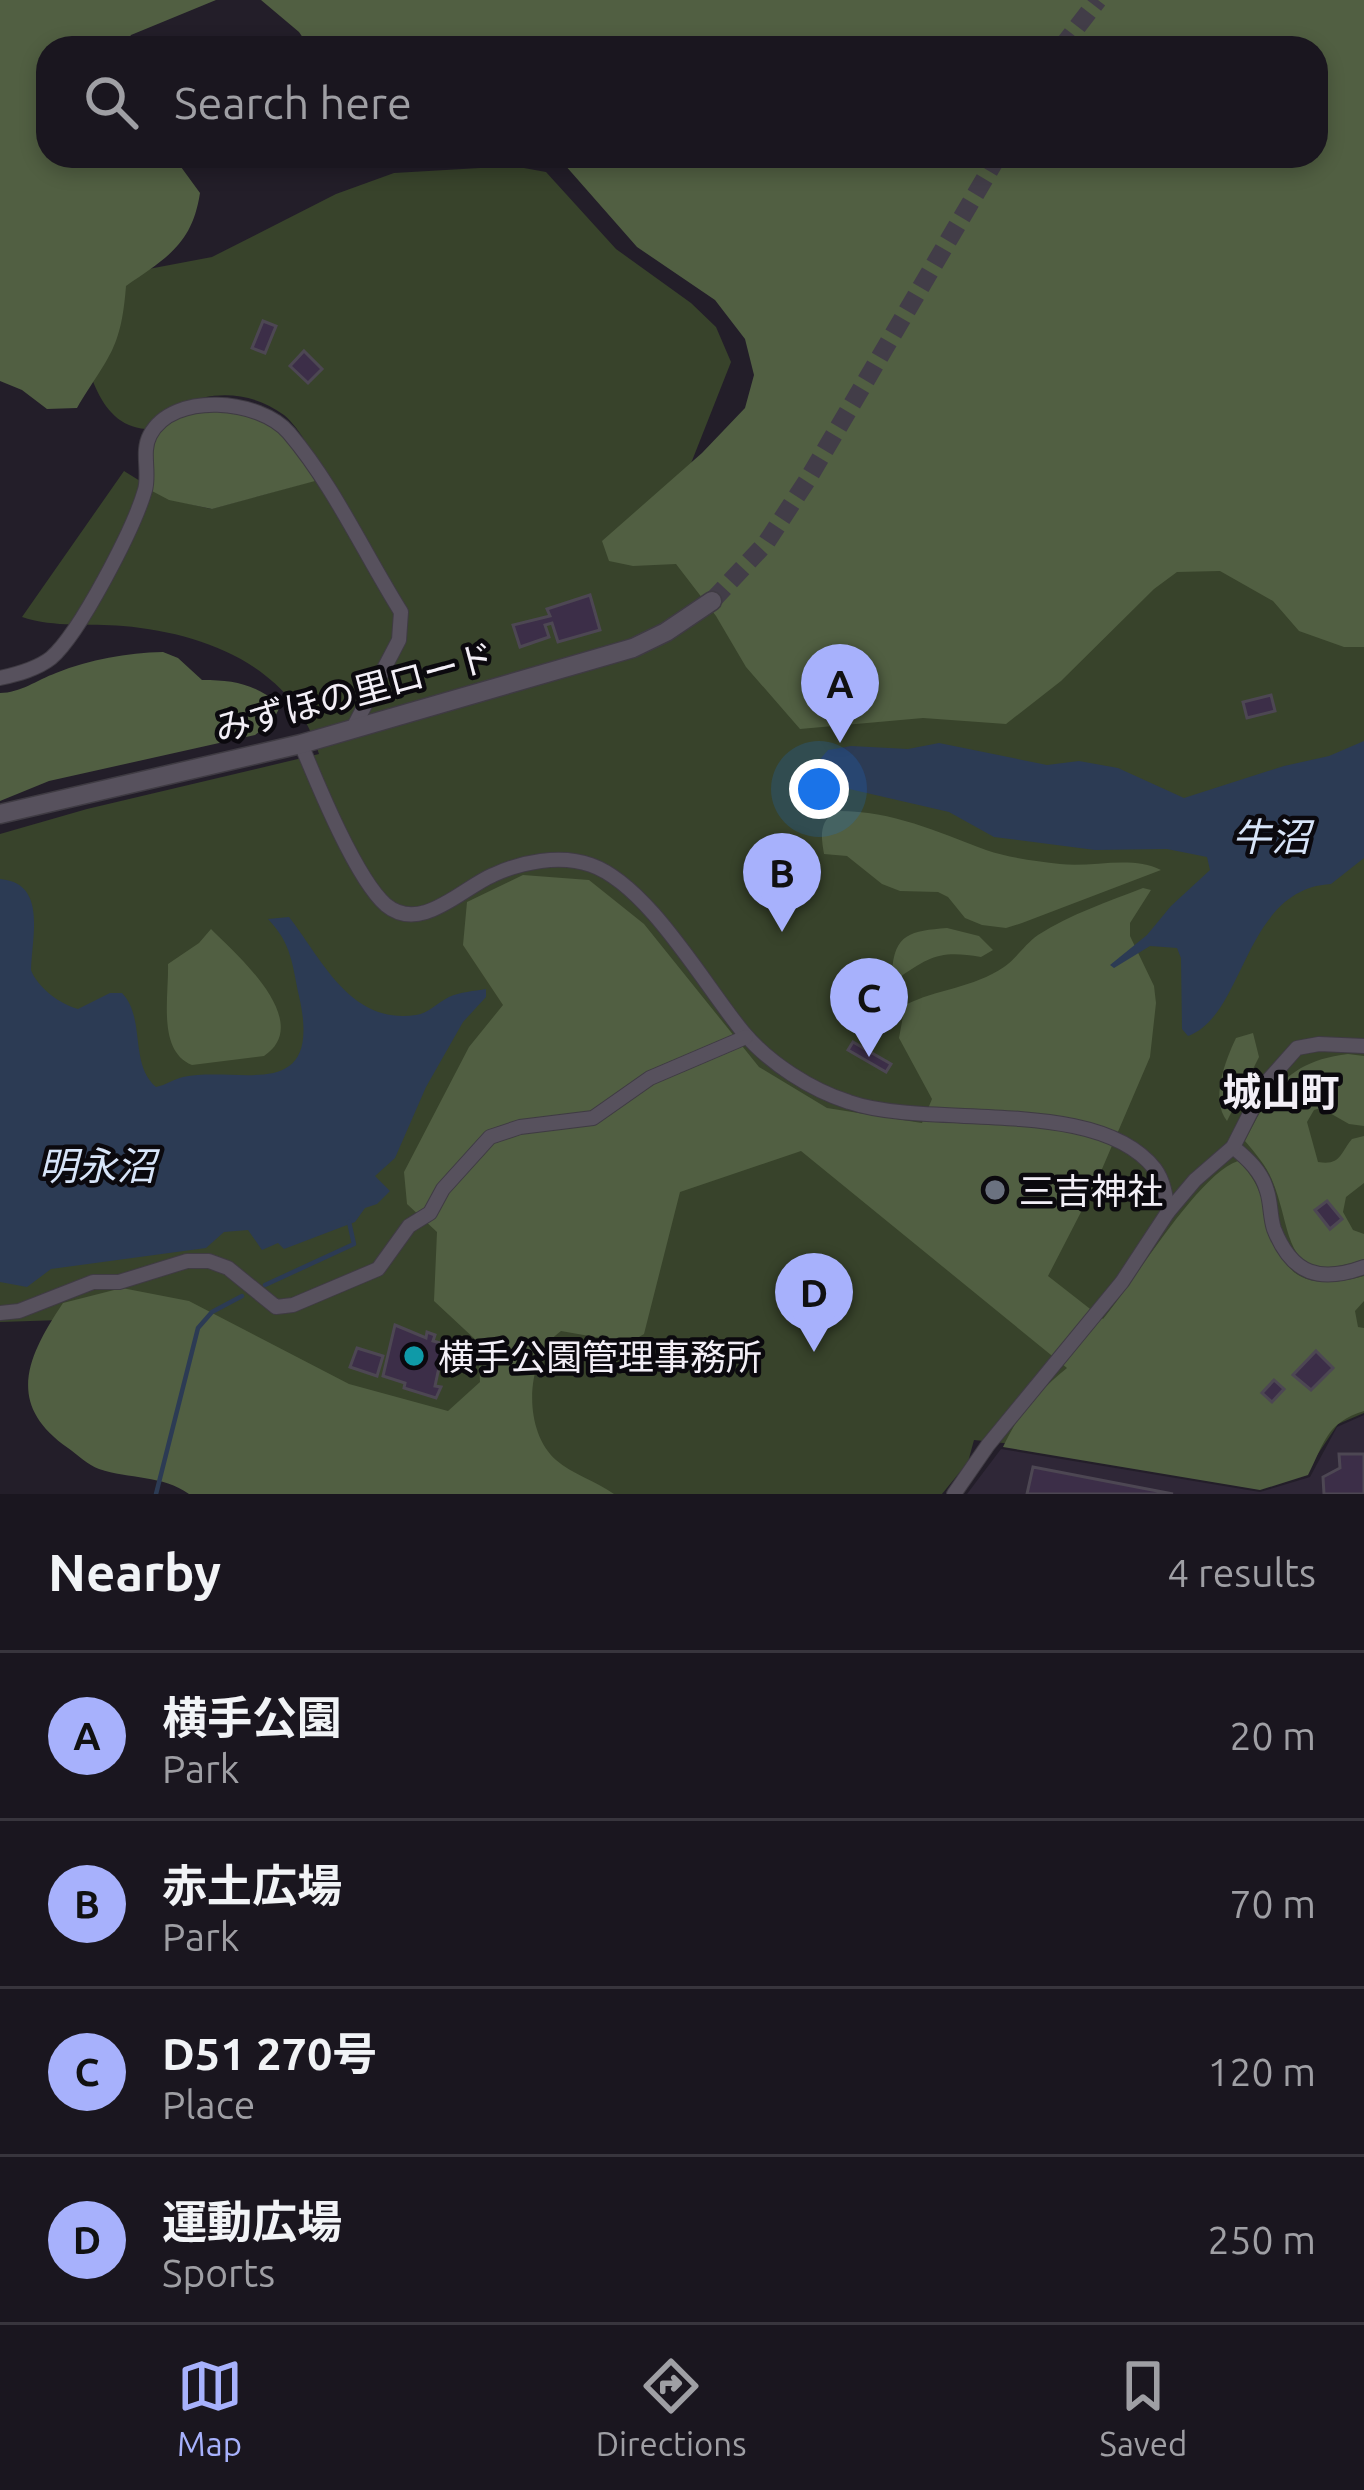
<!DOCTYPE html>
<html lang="en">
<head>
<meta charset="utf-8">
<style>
  :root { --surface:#1a161f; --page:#231f28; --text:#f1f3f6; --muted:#9f9fa4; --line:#38353d; --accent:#a7b1fc }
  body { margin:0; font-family:Ubuntu,"Noto Sans JP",sans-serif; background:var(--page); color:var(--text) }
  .you { position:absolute; left:819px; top:789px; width:42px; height:42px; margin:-30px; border:9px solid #fff; border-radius:50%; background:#1a73e8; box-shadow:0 0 0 18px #1a73e833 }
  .badge { display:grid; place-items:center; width:78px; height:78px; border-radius:50%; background:var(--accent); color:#111; font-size:39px; font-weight:700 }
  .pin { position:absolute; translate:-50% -99px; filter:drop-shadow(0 3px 6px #0008) }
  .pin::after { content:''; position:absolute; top:63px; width:42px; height:36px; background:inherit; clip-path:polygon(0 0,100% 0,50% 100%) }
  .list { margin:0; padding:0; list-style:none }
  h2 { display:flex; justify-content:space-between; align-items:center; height:156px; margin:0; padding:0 48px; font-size:51px }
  h2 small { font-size:39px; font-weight:400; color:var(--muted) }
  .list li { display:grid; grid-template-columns:78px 1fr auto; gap:36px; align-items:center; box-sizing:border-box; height:168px; padding:0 48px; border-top:3px solid var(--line) }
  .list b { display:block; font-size:45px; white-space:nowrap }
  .list p { margin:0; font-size:39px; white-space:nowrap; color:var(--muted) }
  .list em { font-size:39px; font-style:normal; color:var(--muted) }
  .icon { flex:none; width:66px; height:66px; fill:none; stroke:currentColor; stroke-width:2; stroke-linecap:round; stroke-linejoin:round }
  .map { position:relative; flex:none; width:1364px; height:1494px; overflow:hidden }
  .search { position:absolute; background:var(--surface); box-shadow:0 6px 18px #0003; left:36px; right:36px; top:36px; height:132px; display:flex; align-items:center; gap:30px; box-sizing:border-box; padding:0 42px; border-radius:36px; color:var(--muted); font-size:45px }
  .sheet { height:828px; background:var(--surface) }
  nav { display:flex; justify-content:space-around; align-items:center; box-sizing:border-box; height:168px; border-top:3px solid var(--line); background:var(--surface); font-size:33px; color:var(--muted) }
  nav a { display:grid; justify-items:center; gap:6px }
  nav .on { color:var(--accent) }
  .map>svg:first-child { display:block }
  .built { fill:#2f2737 }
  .green { fill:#38432b }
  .forest { fill:#515f42 }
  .water { fill:#2c3b54 }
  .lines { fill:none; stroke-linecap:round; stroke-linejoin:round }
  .stream { stroke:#2c3b54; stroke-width:4.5 }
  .building { fill:#3c2e48; stroke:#4d4753; stroke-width:3 }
  .tertiary-tunnel { stroke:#423d48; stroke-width:18; stroke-dasharray:18 9; stroke-linecap:butt }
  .minor-casing { stroke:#3f3b43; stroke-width:16 }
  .tertiary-casing { stroke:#3f3b43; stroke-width:21 }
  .minor { stroke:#57515d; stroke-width:14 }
  .tertiary { stroke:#57515d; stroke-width:18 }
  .worship-dot { fill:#6b7280; stroke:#0b090e; stroke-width:4.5 }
  .culture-dot { fill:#0f9aa8; stroke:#0b090e; stroke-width:4.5 }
  .labels { text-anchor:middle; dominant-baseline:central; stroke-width:9; stroke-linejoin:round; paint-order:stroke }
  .street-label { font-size:36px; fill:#f2eef6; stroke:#0b090e }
  .poi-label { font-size:36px; fill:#f2eef6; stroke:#0b090e; text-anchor:start }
  .water-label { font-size:39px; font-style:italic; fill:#d7e4f8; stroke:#0b090e }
  .neighbourhood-label { font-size:39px; font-weight:bold; fill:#f2eef6; stroke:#0b090e }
</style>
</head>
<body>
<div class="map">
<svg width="1364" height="1494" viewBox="0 0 1364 1494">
  <rect width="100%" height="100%" fill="#231e29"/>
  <path class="built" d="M1364 1415V1494H967L1001 1449 1260 1492 1310 1477 1337 1427Z"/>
  <path class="green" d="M1364 29V1413L1338 1424 1305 1473 974 1440 968 1462 942 1494H399L92 1319 0 1322V834L87 809 319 754C294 667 205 633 123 626 88 623 56 628 22 617L124 471 169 499 211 509 327 477C315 459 301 429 284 415 239 382 183 393 146 429 94 425 88 359 73 318L138 271 212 257 336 194 394 173 513 166 546 172 616 249 691 303 716 327 731 362 671 514 1316 156V48Z"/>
  <g class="forest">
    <path d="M0 0H216L131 35 122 48H48V156H173L200 193C192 245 166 258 126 286 121 351 108 356 77 408L47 409 22 390 0 381Z"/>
    <path d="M261 0H1364V647H1344L1299 631 1273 601 1220 571 1177 572 1154 589 1061 681 1006 724 923 718 800 729 746 667 716 616 676 564 633 566 609 561 602 541 702 453 745 408 754 375 745 339 715 300 637 247 557 156H1316V48H310L299 32Z"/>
    <path d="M211 406C272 421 283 426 315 481L212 509 169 500 152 491C153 426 147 429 211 406Z"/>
    <path d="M163 652 178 658 202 680C235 680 254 684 281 705L272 722 255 735 49 781 0 801V693C20 693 37 680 56 673 91 659 126 653 163 652Z"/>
    <path d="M835 811C891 810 935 831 986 850 1009 858 1036 861 1060 864 1092 868 1131 855 1161 870L1022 923 1006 928 982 925 965 918 948 897 938 892 900 891 882 884 847 856 824 854C821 836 819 823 835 811Z"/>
    <path d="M523 875 589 880 644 924 759 1067 827 1108 922 1123 932 1099 899 1038 905 1005C937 989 973 988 1004 967 1016 959 1025 944 1038 935 1071 914 1107 902 1143 888L1151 890 1130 923V936L1154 986 1156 1003 1150 1057 1096 1183 1048 1276 1103 1319C1134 1282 1198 1174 1238 1161 1291 1209 1250 1307 1364 1276V1301L1355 1311 1358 1327 1364 1328V1411C1326 1423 1325 1442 1308 1475L1260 1490 1003 1447C1019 1412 1038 1392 1067 1368L801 1151 680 1192 644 1334 629 1343 561 1331C525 1356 522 1430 556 1460 572 1474 596 1481 614 1494H189C163 1475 129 1479 99 1469 88 1465 78 1455 68 1448 5 1404 27 1357 63 1303L122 1288 189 1301 349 1384 448 1411 480 1382 478 1342 434 1301 437 1232 407 1204 404 1172 469 1047 503 1005 463 945 467 902Z"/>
    <path d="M947 928 979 936 993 950 981 957C941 950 930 956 897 979L892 973C894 933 911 931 947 928Z"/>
    <path d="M211 929C236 954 315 1022 264 1056L192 1065C157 1051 169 996 168 964L199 943Z"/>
    <path d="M1253 1033 1259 1057 1227 1121C1210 1100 1225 1061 1236 1038Z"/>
    <path d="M1348 1054 1364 1056V1126L1349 1124 1321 1108 1314 1110 1307 1122 1318 1162C1341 1166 1340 1153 1352 1139L1364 1136V1183L1346 1197 1343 1212 1353 1230 1364 1234V1259C1281 1289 1294 1231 1272 1180 1266 1165 1255 1153 1245 1141 1270 1091 1288 1061 1348 1054Z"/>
  </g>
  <g class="water">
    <path d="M1364 741V858L1331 884C1243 889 1246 1015 1188 1036L1182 1029 1181 958 1177 948 1150 946 1114 968 1110 965 1147 935 1171 906 1210 870 1207 857 1167 849 1095 850 994 837 949 812 819 782 816 764 828 750 851 746 908 749 939 743 1047 765 1079 761 1118 768 1184 798 1284 766 1329 756Z"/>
    <path d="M0 879C47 883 32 935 31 970 37 987 61 1005 78 1009L110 993H122C146 1018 129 1064 156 1087 166 1085 174 1079 183 1077 239 1065 324 1106 299 996 292 964 292 944 268 919L289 917C322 959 350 1025 416 1015 429 1013 437 1003 449 997 460 992 474 991 486 989V997L463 1022 426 1087 395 1158 375 1176 390 1191 377 1204 365 1208 355 1222 284 1249 278 1243 262 1250 248 1230 224 1232 206 1248 51 1269 27 1287 0 1282Z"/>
  </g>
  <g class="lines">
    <g class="stream">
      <path d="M265 1285 354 1244 349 1222"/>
      <path d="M156 1494 198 1328 212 1312 242 1296"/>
    </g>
  </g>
  <g class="building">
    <path d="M263 321 276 326 265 353 252 348Z"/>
    <path d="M304 351 322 369 308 383 290 366Z"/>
    <path d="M590 595 600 630 558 642 552 623 545 625 549 637 520 647 513 625 550 616 547 609Z"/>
    <path d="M1271 695 1275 711 1247 718 1243 702Z"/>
    <path d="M853 1042 891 1064 886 1072 848 1050Z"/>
    <path d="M1327 1201 1342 1219 1330 1229 1315 1210Z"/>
    <path d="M395 1325 426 1338 427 1332 435 1335 433 1341 444 1344 435 1386 441 1387 436 1398 404 1388 405 1383 383 1376Z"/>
    <path d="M357 1348 383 1356 377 1376 350 1367Z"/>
    <path d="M1316 1351 1333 1368 1311 1390 1293 1375Z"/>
    <path d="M1274 1380 1284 1389 1272 1402 1262 1393Z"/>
    <path d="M1339 1454H1364V1494H1324L1323 1477 1340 1468Z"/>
    <path d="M1033 1467 1173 1494H1027Z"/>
  </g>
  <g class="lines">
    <g class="tertiary-tunnel">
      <path d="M1061 48 1098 0"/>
      <path d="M712 601 766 543 808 479 998 156"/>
    </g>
    <g class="minor-casing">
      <g id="minor">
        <path d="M0 678C18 674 37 669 51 658 80 633 134 528 145 490 150 472 141 452 150 435 173 391 260 399 289 433 334 486 364 553 401 612L399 640 352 730"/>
        <path d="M301 744C317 783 356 879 386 905 421 934 462 888 493 875 521 862 560 854 591 865 648 885 705 986 743 1032 769 1063 811 1090 849 1102 930 1130 1097 1095 1155 1169 1164 1181 1166 1198 1168 1212"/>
        <path d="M1233 1147C1248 1159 1262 1172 1267 1191 1271 1203 1270 1217 1274 1229 1292 1275 1320 1283 1364 1267"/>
        <path d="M0 1313 19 1311 93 1282H119L187 1261H209L228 1268 276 1307 293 1305 378 1269 409 1226 430 1213 443 1189 490 1137 520 1127 593 1118 650 1078 746 1037"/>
        <path d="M954 1494 988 1445 1122 1282 1168 1212 1195 1180 1233 1147 1265 1084 1297 1048 1319 1044 1364 1046"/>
      </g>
    </g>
    <g class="tertiary-casing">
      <path id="tertiary" d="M0 814 301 744 633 648 666 632 712 601"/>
    </g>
    <use href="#minor" class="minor"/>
    <use href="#tertiary" class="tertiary"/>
  </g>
  <circle class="worship-dot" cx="995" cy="1190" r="12"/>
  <circle class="culture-dot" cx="414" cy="1356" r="12"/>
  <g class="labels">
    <g class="street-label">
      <text transform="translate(354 692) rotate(-15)">みずほの里ロード</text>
    </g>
    <g class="poi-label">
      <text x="1019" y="1190">三吉神社</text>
      <text x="438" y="1356">横手公園管理事務所</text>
    </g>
    <g class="water-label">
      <text x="1271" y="836">牛沼</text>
      <text x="97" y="1165">明永沼</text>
    </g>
    <g class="neighbourhood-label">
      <text x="1281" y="1091">城山町</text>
    </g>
  </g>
</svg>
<div class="you"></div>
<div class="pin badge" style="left:840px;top:743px">A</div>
<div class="pin badge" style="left:782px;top:932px">B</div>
<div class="pin badge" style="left:869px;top:1057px">C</div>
<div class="pin badge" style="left:814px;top:1352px">D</div>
<div class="search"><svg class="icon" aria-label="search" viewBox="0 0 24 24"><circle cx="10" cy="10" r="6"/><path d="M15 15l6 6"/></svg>Search here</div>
</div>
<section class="sheet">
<h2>Nearby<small>4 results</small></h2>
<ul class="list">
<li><span class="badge">A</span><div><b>横手公園</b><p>Park</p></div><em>20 m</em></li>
<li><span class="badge">B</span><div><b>赤土広場</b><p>Park</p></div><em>70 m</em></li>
<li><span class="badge">C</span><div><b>D51 270号</b><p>Place</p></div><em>120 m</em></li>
<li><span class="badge">D</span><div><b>運動広場</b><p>Sports</p></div><em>250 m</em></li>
</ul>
</section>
<nav>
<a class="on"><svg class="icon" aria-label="map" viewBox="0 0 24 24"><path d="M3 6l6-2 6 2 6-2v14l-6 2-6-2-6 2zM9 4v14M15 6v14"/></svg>Map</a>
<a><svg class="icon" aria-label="directions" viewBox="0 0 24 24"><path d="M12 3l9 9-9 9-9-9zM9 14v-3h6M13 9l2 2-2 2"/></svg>Directions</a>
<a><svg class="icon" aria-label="saved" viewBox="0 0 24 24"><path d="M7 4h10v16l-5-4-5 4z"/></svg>Saved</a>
</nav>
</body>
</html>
